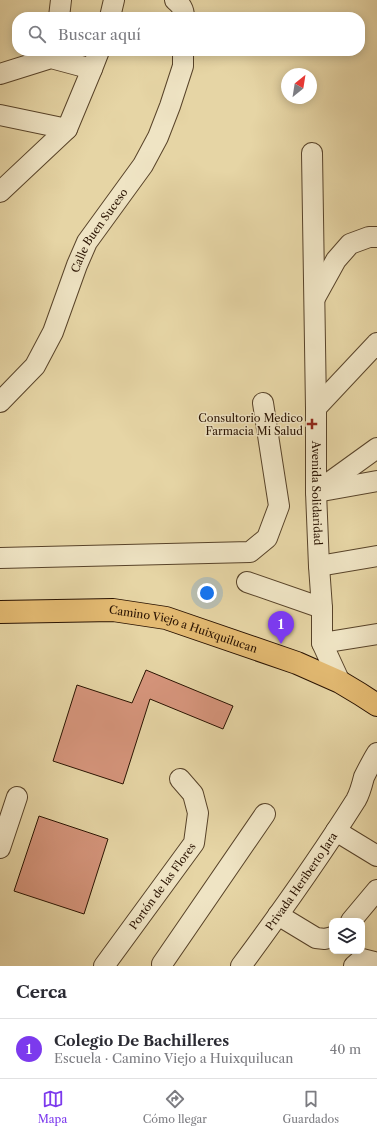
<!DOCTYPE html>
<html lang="es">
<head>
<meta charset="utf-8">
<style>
  :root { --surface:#fff; --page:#f2f2f3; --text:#2b2b33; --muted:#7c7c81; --line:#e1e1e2; --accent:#7c3aed }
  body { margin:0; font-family:"Libre Caslon Text",serif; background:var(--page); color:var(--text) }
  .controls { position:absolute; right:12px; bottom:12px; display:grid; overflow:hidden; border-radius:8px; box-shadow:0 2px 10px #0003 }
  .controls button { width:36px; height:36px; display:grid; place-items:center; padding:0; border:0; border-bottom:1px solid var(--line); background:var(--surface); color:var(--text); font:20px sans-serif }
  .compass { position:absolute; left:281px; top:68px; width:36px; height:36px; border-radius:50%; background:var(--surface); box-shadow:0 2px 10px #0003; rotate:30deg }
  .you { position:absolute; left:207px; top:593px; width:14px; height:14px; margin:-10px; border:3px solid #fff; border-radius:50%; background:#1a73e8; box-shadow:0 0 0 6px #1a73e833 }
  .badge { display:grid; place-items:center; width:26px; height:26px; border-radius:50%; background:var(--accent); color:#fff; font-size:13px; font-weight:700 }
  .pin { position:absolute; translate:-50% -33px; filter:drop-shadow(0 1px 2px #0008) }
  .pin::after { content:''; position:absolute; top:21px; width:14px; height:12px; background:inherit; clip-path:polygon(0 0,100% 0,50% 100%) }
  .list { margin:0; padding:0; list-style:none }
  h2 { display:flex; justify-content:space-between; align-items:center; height:52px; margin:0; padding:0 16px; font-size:17px }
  h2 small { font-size:13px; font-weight:400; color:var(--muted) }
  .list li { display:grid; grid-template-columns:26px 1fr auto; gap:12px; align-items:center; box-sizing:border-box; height:60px; padding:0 16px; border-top:1px solid var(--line) }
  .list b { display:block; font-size:15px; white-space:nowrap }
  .list p { margin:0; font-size:13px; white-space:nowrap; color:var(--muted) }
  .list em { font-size:13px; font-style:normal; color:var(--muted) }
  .icon { flex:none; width:22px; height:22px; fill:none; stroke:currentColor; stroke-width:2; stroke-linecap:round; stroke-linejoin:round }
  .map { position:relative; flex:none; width:377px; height:966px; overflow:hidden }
  .search { position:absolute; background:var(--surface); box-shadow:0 2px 10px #0003; left:12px; right:12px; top:12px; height:44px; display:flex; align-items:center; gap:10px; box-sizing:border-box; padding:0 14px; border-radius:16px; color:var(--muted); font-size:15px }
  .sheet { height:112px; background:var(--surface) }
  nav { display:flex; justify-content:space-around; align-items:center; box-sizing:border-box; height:56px; border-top:1px solid var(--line); background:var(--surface); font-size:11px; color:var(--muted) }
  nav a { display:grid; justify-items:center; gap:2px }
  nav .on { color:var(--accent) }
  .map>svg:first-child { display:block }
  .building { fill:#d6957c; stroke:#291200 }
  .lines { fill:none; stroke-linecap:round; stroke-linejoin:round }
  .minor-casing { stroke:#584329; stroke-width:22 }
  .major-casing { stroke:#291200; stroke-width:24 }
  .minor { stroke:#efe4c4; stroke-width:20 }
  .major { stroke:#e3ba72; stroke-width:22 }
  .poi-dot { fill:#8f2418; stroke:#efe4c4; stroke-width:1.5 }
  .labels { text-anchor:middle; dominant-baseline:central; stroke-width:3; stroke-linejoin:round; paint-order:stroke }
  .street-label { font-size:11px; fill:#291200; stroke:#efe4c4 }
  .poi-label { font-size:11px; fill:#291200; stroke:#efe4c4; text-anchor:end }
</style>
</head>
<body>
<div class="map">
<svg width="377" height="966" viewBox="0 0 377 966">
  <rect width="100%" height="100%" fill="#e6d5a5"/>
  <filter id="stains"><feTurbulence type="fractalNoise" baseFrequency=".005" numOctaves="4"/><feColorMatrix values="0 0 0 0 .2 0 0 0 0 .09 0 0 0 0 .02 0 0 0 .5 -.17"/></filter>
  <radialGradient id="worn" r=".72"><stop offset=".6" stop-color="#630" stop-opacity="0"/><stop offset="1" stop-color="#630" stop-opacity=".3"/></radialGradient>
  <g class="building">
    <path d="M146 670 233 706 223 729 150 699 123 784 53 761 77 685 132 703Z"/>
    <path d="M39 816 108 839 84 914 14 891Z"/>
  </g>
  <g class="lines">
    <g class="minor-casing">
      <g id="minor">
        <path d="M175 0C181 5 184 9 184 17"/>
        <path d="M59 17 61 0"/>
        <path d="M110 17 114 0"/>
        <path d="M0 74 51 58 92 69"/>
        <path d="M0 115 67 129"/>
        <path id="s1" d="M312 153 316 408V492L319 566 322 608V643L340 682"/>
        <path d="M0 192 67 129 92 69 99 51"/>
        <path d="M315 298 336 260 350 244 369 237H377"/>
        <path id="s2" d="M0 402 35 366 53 332 77 265 87 242 143 165 158 137 170 106 183 66V51"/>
        <path d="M316 408 377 343"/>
        <path d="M322 491 377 481"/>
        <path d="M316 492 377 448"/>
        <path d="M0 558 250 552 267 538 279 506 263 403"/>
        <path d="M319 566 377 556"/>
        <path d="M247 582 322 608"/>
        <path d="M322 643 377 634"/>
        <path d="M336 831 377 856"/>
        <path d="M0 848 17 797"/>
        <path d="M278 915 316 938 325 939 332 937"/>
        <path d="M351 921 377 890"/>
        <path d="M162 964 265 814"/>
        <path id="s3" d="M104 966 194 843 198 813 193 794 180 779"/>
        <path id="s4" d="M241 966C281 912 320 857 356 800 360 793 362 785 364 777 368 769 372 761 377 753"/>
        <path d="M354 966 362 959 374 962 377 964"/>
      </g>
    </g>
    <g class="major-casing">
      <g id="major">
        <path id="s5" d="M0 612 113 610 166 618 297 663 340 682 360 694 377 705"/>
      </g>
    </g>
    <use href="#minor" class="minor"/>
    <use href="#major" class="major"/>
  </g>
  <path class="poi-dot" d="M310 418h4v4h4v4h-4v4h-4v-4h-4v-4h4z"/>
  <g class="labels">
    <g class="street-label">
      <text stroke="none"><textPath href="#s2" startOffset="201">Calle Buen Suceso</textPath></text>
      <text stroke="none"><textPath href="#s1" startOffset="340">Avenida Solidaridad</textPath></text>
      <text stroke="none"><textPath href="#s5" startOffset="186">Camino Viejo a Huixquilucan</textPath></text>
      <text stroke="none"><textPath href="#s4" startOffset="104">Privada Heriberto Jara</textPath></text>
      <text stroke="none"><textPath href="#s3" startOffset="99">Portón de las Flores</textPath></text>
    </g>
    <g class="poi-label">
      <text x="303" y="418">Consultorio Medico<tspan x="303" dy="13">Farmacia Mi Salud</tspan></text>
    </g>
  </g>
  <rect width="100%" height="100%" filter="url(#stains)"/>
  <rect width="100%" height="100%" fill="url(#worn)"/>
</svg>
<div class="controls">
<button><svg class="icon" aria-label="layers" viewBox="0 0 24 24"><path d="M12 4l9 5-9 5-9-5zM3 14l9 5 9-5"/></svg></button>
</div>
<svg class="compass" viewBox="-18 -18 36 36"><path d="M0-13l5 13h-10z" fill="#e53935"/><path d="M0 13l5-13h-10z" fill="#7c7c81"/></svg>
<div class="you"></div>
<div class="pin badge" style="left:281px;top:644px">1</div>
<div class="search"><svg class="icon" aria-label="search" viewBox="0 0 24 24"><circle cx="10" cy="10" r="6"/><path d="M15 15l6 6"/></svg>Buscar aquí</div>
</div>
<section class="sheet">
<h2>Cerca<small></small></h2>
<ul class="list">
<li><span class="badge">1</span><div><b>Colegio De Bachilleres</b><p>Escuela · Camino Viejo a Huixquilucan</p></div><em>40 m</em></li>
</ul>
</section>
<nav>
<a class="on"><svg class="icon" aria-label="map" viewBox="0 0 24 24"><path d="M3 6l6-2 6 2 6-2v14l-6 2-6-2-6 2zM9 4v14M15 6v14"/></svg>Mapa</a>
<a><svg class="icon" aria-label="directions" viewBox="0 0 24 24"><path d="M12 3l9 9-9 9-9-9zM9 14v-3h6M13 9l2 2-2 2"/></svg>Cómo llegar</a>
<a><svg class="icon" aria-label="saved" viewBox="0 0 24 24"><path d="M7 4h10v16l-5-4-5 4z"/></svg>Guardados</a>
</nav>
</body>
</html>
